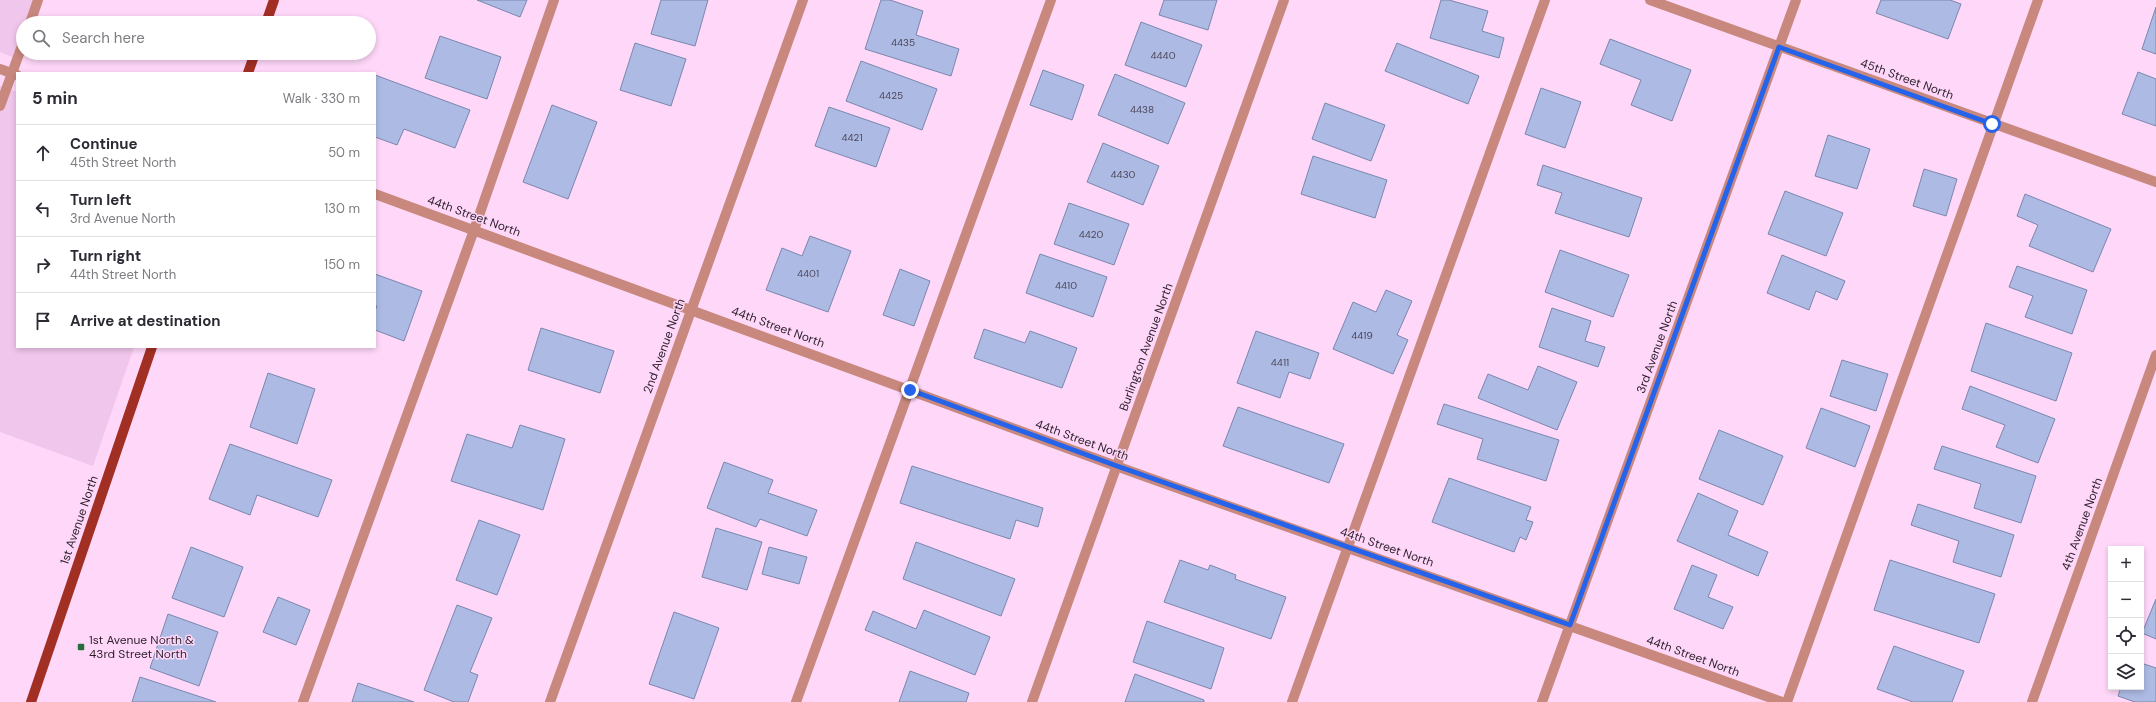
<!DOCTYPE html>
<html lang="en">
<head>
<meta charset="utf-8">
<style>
  :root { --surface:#fff; --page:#f2f2f3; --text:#2b2b33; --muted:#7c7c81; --line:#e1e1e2 }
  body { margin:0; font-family:"DM Sans",sans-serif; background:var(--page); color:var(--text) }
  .controls { position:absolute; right:12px; bottom:12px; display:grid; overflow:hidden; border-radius:0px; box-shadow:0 2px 6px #0003 }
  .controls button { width:36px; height:36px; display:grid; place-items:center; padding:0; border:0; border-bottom:1px solid var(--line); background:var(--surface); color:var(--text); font:20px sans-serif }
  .stop { position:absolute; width:12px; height:12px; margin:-9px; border:3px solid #2563eb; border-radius:50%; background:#fff }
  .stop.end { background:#2563eb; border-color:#fff; box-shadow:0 1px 4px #0008 }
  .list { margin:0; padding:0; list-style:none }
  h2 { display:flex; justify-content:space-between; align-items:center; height:52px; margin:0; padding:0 16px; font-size:17px }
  h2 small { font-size:13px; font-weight:400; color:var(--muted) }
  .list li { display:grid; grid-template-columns:26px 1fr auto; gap:12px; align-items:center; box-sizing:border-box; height:56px; padding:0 16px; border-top:1px solid var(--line) }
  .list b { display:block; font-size:15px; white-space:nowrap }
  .list p { margin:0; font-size:13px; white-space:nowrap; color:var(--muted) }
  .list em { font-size:13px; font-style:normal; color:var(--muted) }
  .icon { flex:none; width:22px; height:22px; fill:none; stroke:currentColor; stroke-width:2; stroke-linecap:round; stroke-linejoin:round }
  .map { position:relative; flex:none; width:2156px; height:702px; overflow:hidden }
  .search { position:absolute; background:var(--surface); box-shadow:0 2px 6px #0003; left:16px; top:16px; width:360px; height:44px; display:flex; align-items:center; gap:10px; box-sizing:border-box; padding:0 14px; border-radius:22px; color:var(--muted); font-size:15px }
  .panel { position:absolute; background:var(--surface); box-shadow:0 2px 6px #0003; left:16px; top:72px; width:360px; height:276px; border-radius:0px }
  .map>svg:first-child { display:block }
  .built { fill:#f1c6ec }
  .building { fill:#adbbe4; stroke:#7a87ae }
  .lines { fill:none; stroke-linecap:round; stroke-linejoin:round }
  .service { stroke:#c8887d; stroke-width:10 }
  .minor { stroke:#c8887d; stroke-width:10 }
  .primary { stroke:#a22f23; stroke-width:10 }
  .route { stroke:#2563eb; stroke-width:5 }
  .poi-dot { fill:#266e3b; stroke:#fed7f9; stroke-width:1.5 }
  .labels { text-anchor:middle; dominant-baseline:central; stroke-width:3; stroke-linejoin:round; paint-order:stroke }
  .number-label { font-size:10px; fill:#4c4659 }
  .street-label { font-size:12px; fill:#2c1f2b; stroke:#fed7f9 }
  .poi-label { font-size:12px; fill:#2c1f2b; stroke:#fed7f9; text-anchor:start }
</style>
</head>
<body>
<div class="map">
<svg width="2156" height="702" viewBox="0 0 2156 702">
  <rect width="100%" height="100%" fill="#fed7f9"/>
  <g class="built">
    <path d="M0 0H42L34 23H23V53L17 59 0 52Z"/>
    <path d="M0 86 17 92V347H134L93 466 0 432Z"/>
  </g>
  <g class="building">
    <path d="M477 0H527L520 17Z"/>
    <path d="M661 0H708L695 46 651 34Z"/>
    <path d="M881 0H890L923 11 916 35 959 49 951 76 865 49Z"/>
    <path d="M1164 0H1217L1208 30 1159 15Z"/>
    <path d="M1441 0H1449L1488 11 1482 31 1504 38 1499 58 1430 38Z"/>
    <path d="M1881 0H1950L1961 4 1948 39 1876 13Z"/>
    <path d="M2156 7V54L2142 49Z"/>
    <path d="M1141 22 1202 45 1186 87 1125 65Z"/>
    <path d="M440 36 501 57 487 99 425 78Z"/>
    <path d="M1610 39 1691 70 1672 121 1631 105 1641 80 1600 64Z"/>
    <path d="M635 43 686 59 671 106 620 90Z"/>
    <path d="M1397 43 1479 76 1468 104 1385 71Z"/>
    <path d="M861 61 937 89 922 130 846 101Z"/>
    <path d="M1043 70 1084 85 1072 120 1030 105Z"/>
    <path d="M2138 72 2156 79V126L2122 114Z"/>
    <path d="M1115 74 1185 103 1168 144 1098 115Z"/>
    <path d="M375 75 470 110 455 148 404 129 397 145 375 137Z"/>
    <path d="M1541 88 1581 102 1565 148 1525 134Z"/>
    <path d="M1325 103 1385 125 1371 161 1312 139Z"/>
    <path d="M552 105 597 122 568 199 523 182Z"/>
    <path d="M829 107 890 128 876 167 815 146Z"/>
    <path d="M1828 135 1870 149 1857 189 1815 176Z"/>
    <path d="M1103 143 1159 166 1143 205 1087 182Z"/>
    <path d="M1313 156 1387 180 1375 218 1301 194Z"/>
    <path d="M1543 165 1642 198 1629 237 1555 213 1562 193 1537 185Z"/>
    <path d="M1924 169 1957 179 1946 216 1913 206Z"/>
    <path d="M1785 191 1843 213 1826 256 1768 234Z"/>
    <path d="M2025 194 2111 229 2093 272 2029 246 2038 225 2017 216Z"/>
    <path d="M1069 203 1129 224 1114 265 1054 244Z"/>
    <path d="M810 236 851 251 828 312 766 290 782 248 802 256Z"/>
    <path d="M1560 250 1629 275 1613 317 1545 292Z"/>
    <path d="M1040 254 1107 277 1093 317 1026 293Z"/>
    <path d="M1782 255 1845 281 1837 300 1816 291 1809 310 1767 293Z"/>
    <path d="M2017 266 2087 290 2072 334 2025 317 2033 296 2009 287Z"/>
    <path d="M900 269 930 281 914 326 883 315Z"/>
    <path d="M375 274 422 291 404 341 375 330V311L377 306 375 305Z"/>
    <path d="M1386 290 1412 301 1397 335 1408 340 1393 374 1333 349 1353 302 1376 312Z"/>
    <path d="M1552 308 1591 321 1585 341 1605 347 1598 367 1539 347Z"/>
    <path d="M1986 323 2072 353 2056 401 1971 371Z"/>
    <path d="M541 328 614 351 600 393 528 370Z"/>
    <path d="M984 329 1025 343 1030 331 1077 348 1062 388 974 358Z"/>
    <path d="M1256 331 1319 353 1310 379 1289 372 1280 398 1237 383Z"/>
    <path d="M1842 360 1888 374 1876 411 1830 396Z"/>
    <path d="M1538 366 1577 382 1557 430 1478 398 1488 374 1528 390Z"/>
    <path d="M268 373 315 389 297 444 250 427Z"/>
    <path d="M1970 386 2055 419 2038 463 1996 447 2005 425 1962 409Z"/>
    <path d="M1444 404 1559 440 1546 481 1477 459 1483 439 1437 424Z"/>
    <path d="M1238 407 1344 444 1329 483 1223 446Z"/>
    <path d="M1821 408 1870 426 1855 467 1806 448Z"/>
    <path d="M520 425 565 439 543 510 451 481 467 434 512 448Z"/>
    <path d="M1719 430 1783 456 1763 505 1699 479Z"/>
    <path d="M230 444 332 480 318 517 257 495 250 515 209 499Z"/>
    <path d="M1942 446 2036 476 2021 523 1974 508 1981 484 1934 469Z"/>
    <path d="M724 462 773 480 768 493 817 510 807 536 760 519 756 527 707 508Z"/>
    <path d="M912 466 1043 508 1038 527 1016 520 1010 539 900 503Z"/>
    <path d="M1449 478 1531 507 1526 520 1533 522 1526 540 1520 537 1514 552 1432 522Z"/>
    <path d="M1698 493 1738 511 1728 535 1768 552 1758 576 1677 541Z"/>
    <path d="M1918 504 2014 535 2001 577 1953 562 1959 541 1911 525Z"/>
    <path d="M479 520 520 535 497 595 456 580Z"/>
    <path d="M716 528 762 542 747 590 702 577Z"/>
    <path d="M916 542 1015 579 1001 616 903 579Z"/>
    <path d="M191 547 243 567 224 617 172 598Z"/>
    <path d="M769 547 807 557 799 584 762 574Z"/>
    <path d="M1180 560 1208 570 1210 565 1236 575 1235 579 1286 597 1271 639 1164 602Z"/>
    <path d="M1890 560 1995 594 1979 643 1874 610Z"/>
    <path d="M1692 565 1717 575 1708 597 1733 607 1723 629 1674 609Z"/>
    <path d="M278 597 310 610 296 645 263 632Z"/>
    <path d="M2156 599V639L2142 633Z"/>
    <path d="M457 605 492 618 470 672 478 675 468 702H454L424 690Z"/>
    <path d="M924 610 990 637 975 675 865 630 873 611 916 629Z"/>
    <path d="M674 612 719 628 694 699 649 684Z"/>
    <path d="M168 614 218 632 199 686 150 668Z"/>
    <path d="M1147 621 1224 648 1211 689 1133 662Z"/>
    <path d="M1894 646 1964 671 1952 702H1913L1877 689Z"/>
    <path d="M2141 663 2156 668V702H2135L2118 696 2121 687H2141Z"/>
    <path d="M910 671 969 693 966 702H899Z"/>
    <path d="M1135 674 1204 700V702H1125Z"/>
    <path d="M140 677 216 702H132Z"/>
    <path d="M358 683 414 702H352Z"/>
  </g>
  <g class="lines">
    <g class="service">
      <path d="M30 23 38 0"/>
      <path d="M0 106 23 43"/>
      <path d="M303 702 474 230 554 0"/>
      <path d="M796 702 1051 0"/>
      <path d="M1292 702 1545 0"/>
      <path d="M1787 702 2038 0"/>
    </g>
    <g class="minor">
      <path d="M1650 0 2156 182"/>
      <path d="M0 69 17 75"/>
      <path d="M375 194C622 284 869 377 1116 466 1338 546 1561 621 1782 702"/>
      <path d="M550 702 803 0"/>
      <path d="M1032 702 1284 0"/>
      <path d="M1542 702 1796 0"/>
      <path d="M2032 702 2156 355"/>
    </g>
    <g class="primary">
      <path d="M266 23 274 0"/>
      <path d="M248 73 255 53"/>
      <path d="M31 702 152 347"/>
    </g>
  </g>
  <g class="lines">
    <path class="route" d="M910 390 1117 466 1570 625 1779 47 1992 124"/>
  </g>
  <rect class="poi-dot" x="77" y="643" width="8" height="8" rx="2"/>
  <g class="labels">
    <g class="number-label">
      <text x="903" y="42">4435</text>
      <text x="1163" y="55">4440</text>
      <text x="891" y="95">4425</text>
      <text x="1142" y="109">4438</text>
      <text x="852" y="137">4421</text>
      <text x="1123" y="174">4430</text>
      <text x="1091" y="234">4420</text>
      <text x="808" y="273">4401</text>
      <text x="1066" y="285">4410</text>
      <text x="1362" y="335">4419</text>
      <text x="1280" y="362">4411</text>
    </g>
    <g class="street-label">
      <text transform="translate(1907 79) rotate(20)">45th Street North</text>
      <text transform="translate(474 216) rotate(20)">44th Street North</text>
      <text transform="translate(778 327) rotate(20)">44th Street North</text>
      <text transform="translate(664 346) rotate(-70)">2nd Avenue North</text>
      <text transform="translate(1146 347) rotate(-70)">Burlington Avenue North</text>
      <text transform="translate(1657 347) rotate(-70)">3rd Avenue North</text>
      <text transform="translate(1082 440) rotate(20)">44th Street North</text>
      <text transform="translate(79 520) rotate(-71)">1st Avenue North</text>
      <text transform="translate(2082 524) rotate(-70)">4th Avenue North</text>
      <text transform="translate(1387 547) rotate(19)">44th Street North</text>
      <text transform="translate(1693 656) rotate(20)">44th Street North</text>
    </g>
    <g class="poi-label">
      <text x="89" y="640">1st Avenue North &amp;<tspan x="89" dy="14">43rd Street North</tspan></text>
    </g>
  </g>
</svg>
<div class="controls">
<button>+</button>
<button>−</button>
<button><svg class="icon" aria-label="locate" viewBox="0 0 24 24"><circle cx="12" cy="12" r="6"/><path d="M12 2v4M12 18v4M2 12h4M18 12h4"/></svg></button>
<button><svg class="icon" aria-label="layers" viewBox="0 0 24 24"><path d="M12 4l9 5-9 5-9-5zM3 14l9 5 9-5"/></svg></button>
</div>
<div class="stop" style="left:1992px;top:124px"></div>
<div class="stop end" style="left:910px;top:390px"></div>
<div class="search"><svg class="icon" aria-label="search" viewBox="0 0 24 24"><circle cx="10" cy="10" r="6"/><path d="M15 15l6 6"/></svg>Search here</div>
<section class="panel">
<h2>5 min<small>Walk · 330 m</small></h2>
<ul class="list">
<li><svg class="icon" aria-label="ahead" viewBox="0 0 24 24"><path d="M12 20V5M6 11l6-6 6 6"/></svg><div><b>Continue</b><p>45th Street North</p></div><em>50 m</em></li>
<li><svg class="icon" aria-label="left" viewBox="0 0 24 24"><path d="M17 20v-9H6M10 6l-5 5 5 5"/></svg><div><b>Turn left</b><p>3rd Avenue North</p></div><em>130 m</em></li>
<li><svg class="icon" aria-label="right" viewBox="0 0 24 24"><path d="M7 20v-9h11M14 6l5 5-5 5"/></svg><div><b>Turn right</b><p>44th Street North</p></div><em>150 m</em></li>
<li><svg class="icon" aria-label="arrive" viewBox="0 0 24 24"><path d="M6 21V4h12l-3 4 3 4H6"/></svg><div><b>Arrive at destination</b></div></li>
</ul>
</section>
</div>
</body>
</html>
